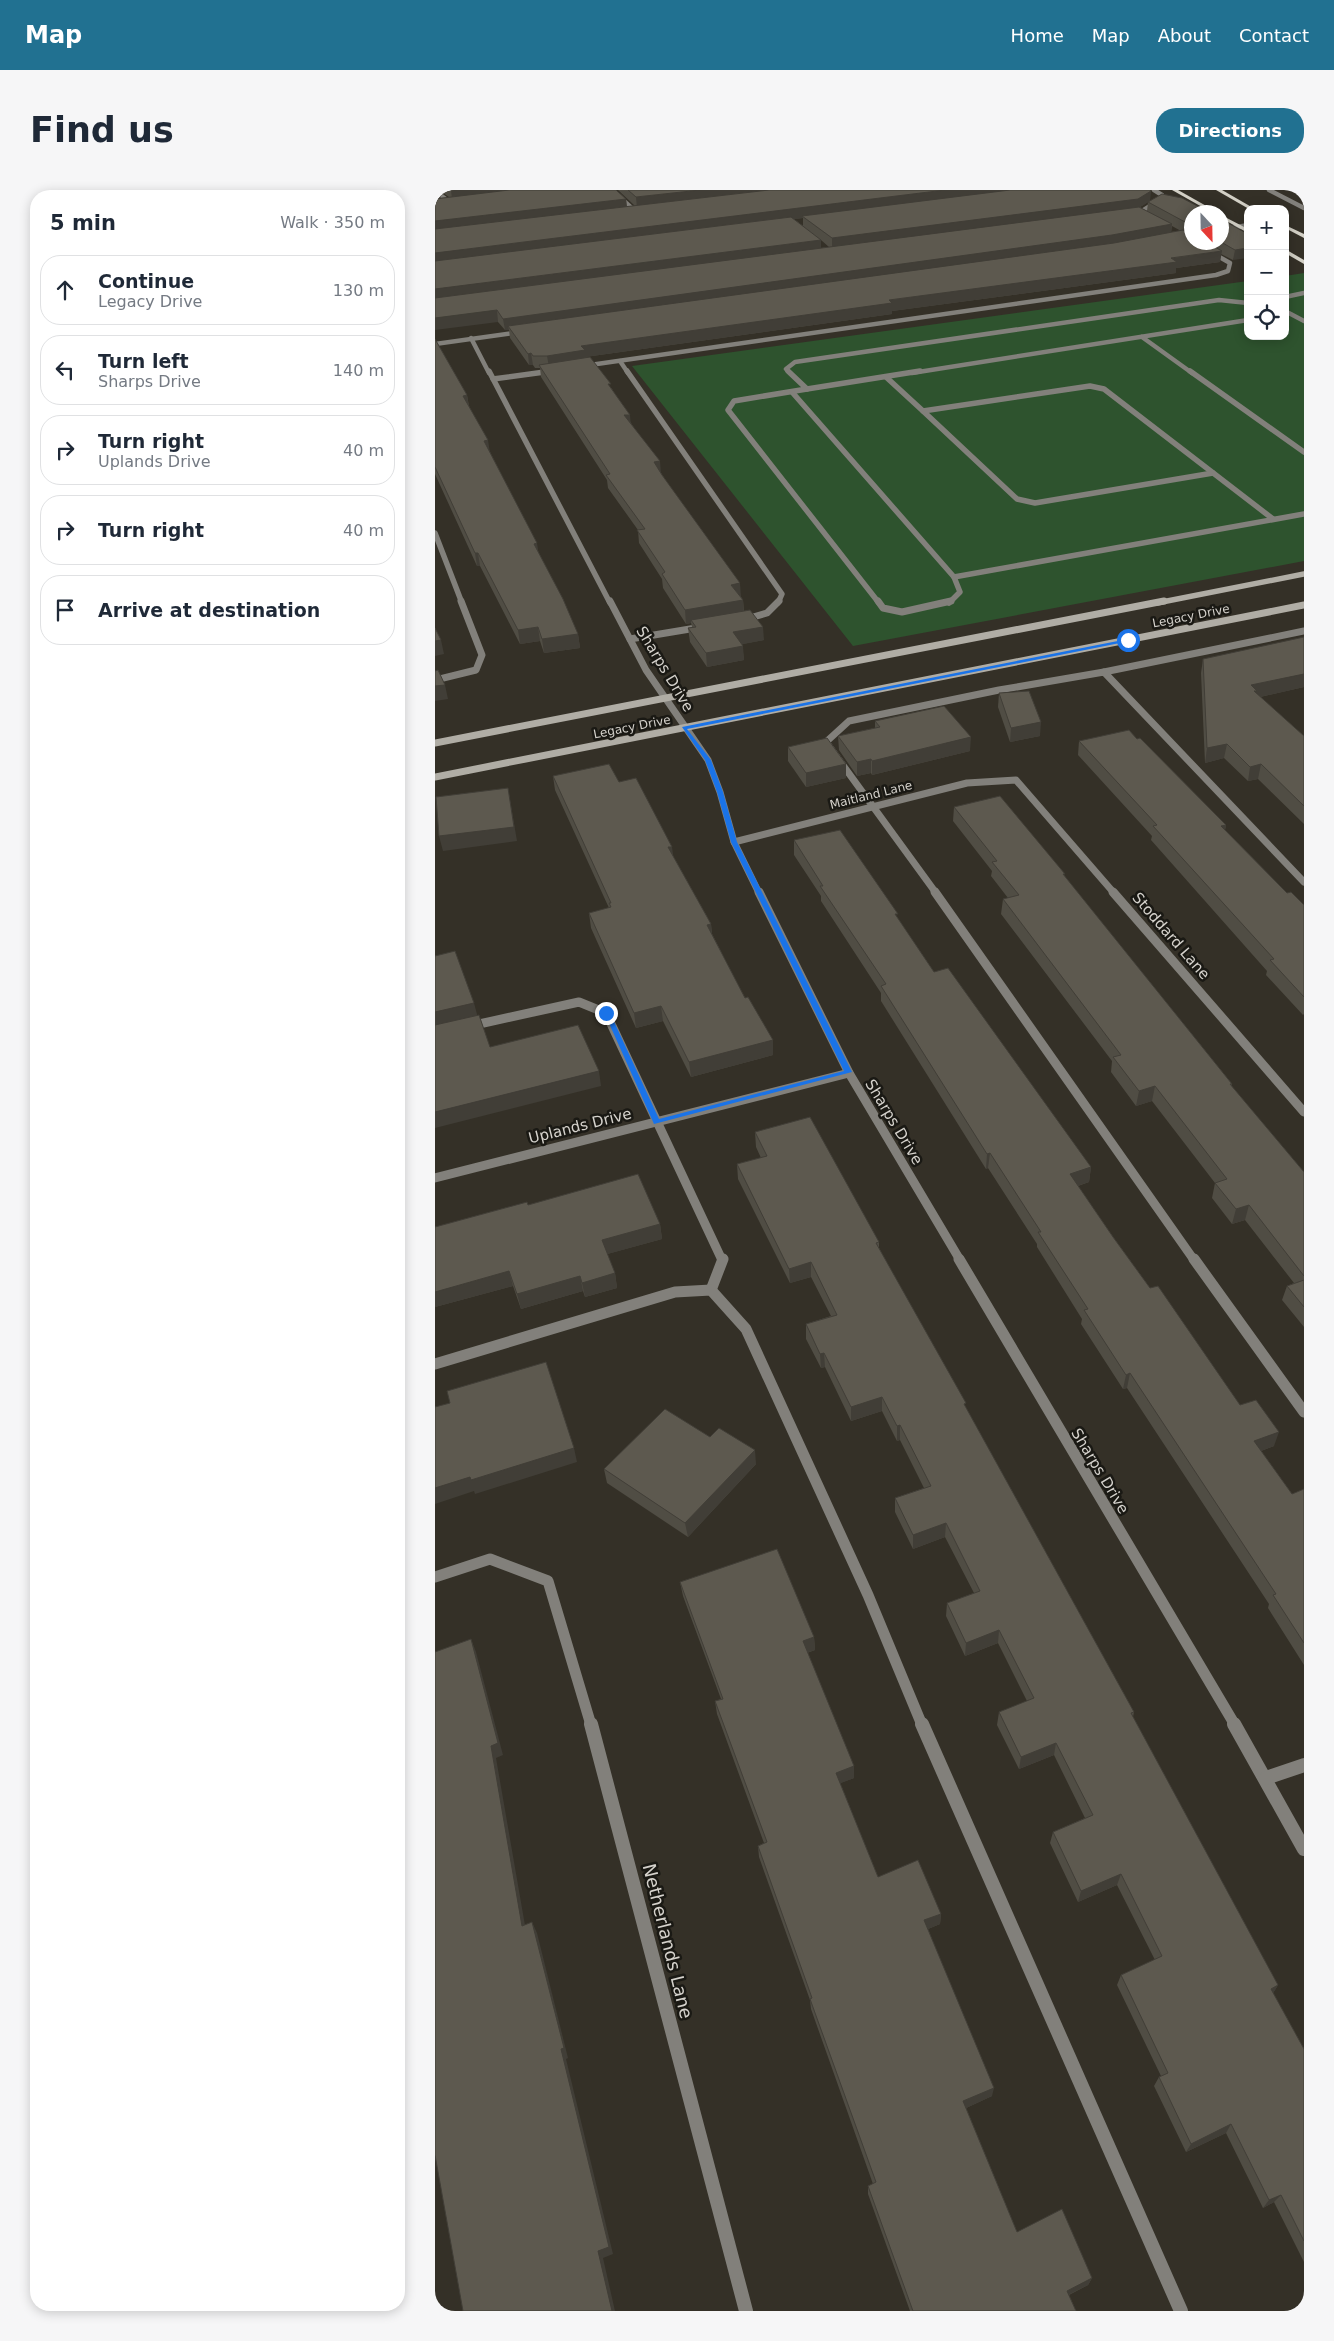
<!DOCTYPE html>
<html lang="en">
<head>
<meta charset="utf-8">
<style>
  :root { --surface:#fff; --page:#f6f6f7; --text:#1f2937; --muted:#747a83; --line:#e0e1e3; --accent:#217191 }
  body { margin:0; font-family:"DejaVu Sans",sans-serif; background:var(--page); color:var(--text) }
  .controls { position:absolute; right:15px; top:15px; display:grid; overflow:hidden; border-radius:10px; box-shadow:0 2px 12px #0003 }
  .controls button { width:45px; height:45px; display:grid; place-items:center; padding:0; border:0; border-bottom:1px solid var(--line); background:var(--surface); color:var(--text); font:25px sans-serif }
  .compass { position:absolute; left:749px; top:15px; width:45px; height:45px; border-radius:50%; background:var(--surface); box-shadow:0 2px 12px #0003; rotate:158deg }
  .stop { position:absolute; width:15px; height:15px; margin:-11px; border:4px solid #1a73e8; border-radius:50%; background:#fff }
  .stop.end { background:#1a73e8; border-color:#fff; box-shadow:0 1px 5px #0008 }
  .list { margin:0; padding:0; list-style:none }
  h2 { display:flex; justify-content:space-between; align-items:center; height:65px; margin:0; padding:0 20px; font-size:21px }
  h2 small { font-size:16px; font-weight:400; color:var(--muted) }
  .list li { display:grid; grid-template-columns:32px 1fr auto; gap:15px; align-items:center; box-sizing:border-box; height:70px; margin:0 10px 10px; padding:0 10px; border:1px solid var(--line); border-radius:20px }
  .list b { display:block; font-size:19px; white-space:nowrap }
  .list p { margin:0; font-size:16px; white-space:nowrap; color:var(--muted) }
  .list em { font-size:16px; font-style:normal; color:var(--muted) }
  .icon { flex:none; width:28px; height:28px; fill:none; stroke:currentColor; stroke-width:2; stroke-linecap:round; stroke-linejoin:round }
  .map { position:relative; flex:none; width:869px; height:2121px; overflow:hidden; border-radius:20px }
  header { display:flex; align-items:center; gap:30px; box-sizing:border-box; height:70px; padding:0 25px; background:var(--accent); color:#fff }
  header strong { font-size:24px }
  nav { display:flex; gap:28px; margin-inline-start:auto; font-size:18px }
  .intro { display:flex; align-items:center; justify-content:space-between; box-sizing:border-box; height:120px; padding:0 30px }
  h1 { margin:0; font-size:35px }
  .button { padding:12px 22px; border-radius:20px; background:var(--accent); color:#fff; font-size:18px; font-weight:700 }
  main { display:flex; gap:30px; padding:0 30px }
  aside { flex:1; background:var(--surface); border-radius:20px; box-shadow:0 2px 12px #0003 }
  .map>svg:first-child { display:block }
  .green { fill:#2e532e }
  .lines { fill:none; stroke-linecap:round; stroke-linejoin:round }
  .service-far5 { stroke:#82807b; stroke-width:4.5 }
  .service-far4 { stroke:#82807b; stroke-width:5.5 }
  .service-far3 { stroke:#82807b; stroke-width:7 }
  .service-far2 { stroke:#82807b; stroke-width:9 }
  .service-far1 { stroke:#82807b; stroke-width:11 }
  .service { stroke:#82807b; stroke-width:14 }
  .minor-far5 { stroke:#82807b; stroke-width:4.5 }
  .minor-far4 { stroke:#82807b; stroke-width:5.5 }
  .minor-far3 { stroke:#82807b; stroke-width:7 }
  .minor-far2 { stroke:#82807b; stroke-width:9 }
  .minor-far1 { stroke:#82807b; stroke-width:11 }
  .minor { stroke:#82807b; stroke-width:14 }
  .secondary-far1 { stroke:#b0ada5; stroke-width:5.5 }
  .secondary { stroke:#b0ada5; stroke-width:7 }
  .primary { fill:#d3d0c6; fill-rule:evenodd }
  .wall { fill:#504d44; fill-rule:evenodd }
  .shaded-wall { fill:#413e37 }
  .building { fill:#5d594f; stroke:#413e37 }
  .route { fill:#1a73e8 }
  .labels { text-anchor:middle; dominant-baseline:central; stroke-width:5; stroke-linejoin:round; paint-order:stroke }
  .far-street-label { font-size:12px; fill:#d5d2cc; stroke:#1a1914 }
  .street-label { font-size:15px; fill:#d5d2cc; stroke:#1a1914 }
  .near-street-label { font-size:18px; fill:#d5d2cc; stroke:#1a1914 }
</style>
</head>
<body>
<header>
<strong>Map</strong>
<nav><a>Home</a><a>Map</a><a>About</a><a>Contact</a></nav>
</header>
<div class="intro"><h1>Find us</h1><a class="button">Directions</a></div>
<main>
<aside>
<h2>5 min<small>Walk · 350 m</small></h2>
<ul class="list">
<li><svg class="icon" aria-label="ahead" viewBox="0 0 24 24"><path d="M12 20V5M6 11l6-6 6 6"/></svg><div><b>Continue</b><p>Legacy Drive</p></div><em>130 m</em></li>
<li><svg class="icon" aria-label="left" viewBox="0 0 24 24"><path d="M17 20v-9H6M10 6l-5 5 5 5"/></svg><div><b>Turn left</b><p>Sharps Drive</p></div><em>140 m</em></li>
<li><svg class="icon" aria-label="right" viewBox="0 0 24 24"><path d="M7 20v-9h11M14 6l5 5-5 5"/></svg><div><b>Turn right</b><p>Uplands Drive</p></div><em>40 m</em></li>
<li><svg class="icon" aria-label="right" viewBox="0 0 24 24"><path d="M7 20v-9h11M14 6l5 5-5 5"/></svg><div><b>Turn right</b></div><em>40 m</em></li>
<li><svg class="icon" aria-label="arrive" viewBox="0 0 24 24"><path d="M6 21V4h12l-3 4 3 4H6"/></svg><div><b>Arrive at destination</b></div></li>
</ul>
</aside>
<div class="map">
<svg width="869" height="2121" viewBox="0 0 869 2121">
  <rect width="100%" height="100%" fill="#343027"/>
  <path class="green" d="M869 83V371L418 456 197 176 813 91V146H850V86Z"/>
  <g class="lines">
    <g class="service-far5">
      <path d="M177 0 201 22"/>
      <path d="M698 24 704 23 726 9 727 5 719 0"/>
      <path d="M850 107 869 103"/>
      <path d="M850 121 869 131"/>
      <path d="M707 147 757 183"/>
      <path d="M185 171 193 183"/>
      <path d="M148 176 781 85 793 81 795 73 758 52"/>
      <path d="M107 183 119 181"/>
      <path d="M355 183 351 179 360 172 784 110 813 113"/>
      <path d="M477 183 813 130"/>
    </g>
    <g class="service-far4">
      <path d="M192 181 347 404 343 413"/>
      <path d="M353 181 372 199 299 211 293 220 444 413"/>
      <path d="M755 181 869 262"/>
      <path d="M451 187 488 221 655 196 669 199 838 329"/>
      <path d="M58 189 117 181"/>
      <path d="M372 199 485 181"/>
      <path d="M357 202 519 387"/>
      <path d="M488 221 582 309 600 313 778 283"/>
      <path d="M0 343 27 413"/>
      <path d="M514 413 525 402 519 387 869 324"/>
    </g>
    <g class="service-far3">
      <path d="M443 411 448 418 467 422 516 411"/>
      <path d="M308 430 332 423 344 411"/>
      <path d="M195 449 267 437"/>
      <path d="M669 482 869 441"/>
      <path d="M0 490 41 480 47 465 26 411"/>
      <path d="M501 703 391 552 414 531 564 500 669 482 869 692"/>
    </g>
    <g class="service-far2">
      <path d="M500 702 759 1070"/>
      <path d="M35 836 144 812 171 823 287 1070"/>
    </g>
    <g class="service-far1">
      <path d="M759 1069 869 1222"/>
      <path d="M276 1100 288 1069"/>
      <path d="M0 1174 240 1102 276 1100 311 1139 433 1405 487 1535"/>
    </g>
    <path class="service" d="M487 1534 746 2121"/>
    <g class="minor-far5">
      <path d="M834 0 869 18"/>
      <path d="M0 1 16 13"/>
      <path d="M786 40 813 35"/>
      <path d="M36 148 54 183"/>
      <path d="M0 154 86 142"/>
    </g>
    <path class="minor-far4" d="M54 181 175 413"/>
    <g class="minor-far3">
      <path d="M175 411 211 480 273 570 285 602 299 652 324 703"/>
      <path d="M299 652 532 593 581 590 679 703"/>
    </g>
    <g class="minor-far2">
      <path d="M324 702 414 883 525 1070"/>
      <path d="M678 702 869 922"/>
      <path d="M0 988 414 883"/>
    </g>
    <g class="minor-far1">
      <path d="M524 1069 800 1535"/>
      <path d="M0 1387 55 1369 113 1391 156 1535"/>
    </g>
    <g class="minor">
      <path d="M156 1534 311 2121"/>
      <path d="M799 1534 869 1659"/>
      <path d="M831 1588 869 1575"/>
    </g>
    <path class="secondary-far1" d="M722 413 869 384"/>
    <g class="secondary">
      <path d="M0 553 729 411"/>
      <path d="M0 587 869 415"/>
    </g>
    <g class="primary">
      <path d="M737 0H743L782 22H776Z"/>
      <path d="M781 0H787L820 19H814Z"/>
      <path d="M786 25 813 39V43L786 28Z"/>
      <path d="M850 35 869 44V48L850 38Z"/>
      <path d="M850 59 869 70V74L850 63Z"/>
    </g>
  </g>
  <g class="wall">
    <path d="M4 0H181L191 9 192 17 200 16 183 0H715V11L756 22V42H752L756 52H786L813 44 798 70 786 64 785 72 741 78V83L457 121V124L150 167 177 199 196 233 226 283 308 410 309 421 329 450 307 454 309 470 272 477 255 452 253 438 257 437 256 433 251 434 228 398 227 389 204 353 203 340 173 298 172 290 106 187 105 178H100L98 175H94L75 148 74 140H70L63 132 5 8 14 7ZM713 12 712 21 705 17ZM368 28V36L359 29ZM737 36 746 41 736 42ZM386 50 394 57 386 58Z"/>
    <path d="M859 0H869V5Z"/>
    <path d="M0 149 32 205 34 216 55 262 143 444 145 458 109 463 105 451 85 454 45 376H42L0 284Z"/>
    <path d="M768 469 869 497 825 507 869 546V634L823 589 813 591 789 568 770 573 766 483Z"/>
    <path d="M564 503 605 546 575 552 563 517Z"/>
    <path d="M440 531 535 561 437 585 436 583 422 586 404 560 403 546 440 538Z"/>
    <path d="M644 551 791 635 790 640 852 703 869 715V824L868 825 831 785 832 781 716 650 717 646 643 565Z"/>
    <path d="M353 557 411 588 371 597 353 571Z"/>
    <path d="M118 586 184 592 238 666 276 734 277 744 338 865 256 887 228 831 201 838 156 738 154 723 174 718 120 600Z"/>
    <path d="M519 617 629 686 797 894 796 896 869 982V1137L847 1110 852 1096 859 1093 810 1030 797 1034 777 1008 780 993 717 911 701 916 676 882 677 871 566 724 568 709 573 708 556 686 557 681 518 631Z"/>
    <path d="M359 650 463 729 499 782 656 977 654 992 643 996 678 1047 715 1098 805 1215 839 1256 826 1261 857 1304 869 1299V1475L833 1418 834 1414 692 1198 688 1199 646 1134 647 1129 602 1057V1054L553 978 551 979 446 811V803L386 711V706L359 665Z"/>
    <path d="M320 942 444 1052V1058L531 1218 699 1522 698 1527 843 1795 838 1803 869 1859V2072L839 2012 828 2018 791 1943 751 1962 719 1896 724 1887 726 1886 682 1795 686 1785 720 1770 682 1695 643 1712 615 1653 618 1642 650 1628 619 1565 584 1579 562 1535 564 1522 592 1511 563 1453 530 1466 511 1426 512 1413 539 1403 510 1347 478 1359 460 1322V1308L489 1298 465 1250 462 1251 447 1221 416 1231 390 1177 386 1178 371 1149V1134L396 1126 376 1087 355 1093 303 989 302 974 326 968 321 957Z"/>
    <path d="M93 1015 225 1034 227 1049 172 1064 180 1083 182 1098 150 1107 148 1101 86 1119 78 1096 0 1117Z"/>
    <path d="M275 1247 321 1274 253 1347 172 1293 169 1279Z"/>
    <path d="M245 1392 379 1447 380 1460 372 1463 419 1588 405 1593 443 1687 506 1724 505 1734 493 1739 557 1906 531 1918 582 2042 657 2088 653 2095 634 2105 641 2121H475L433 2004V1996L438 1994 376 1819 375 1810 324 1667 323 1656 329 1653 282 1524 280 1511 286 1509 248 1406Z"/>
  </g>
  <g class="shaded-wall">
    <path d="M4 0 6 10 0 12V1Z"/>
    <path d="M16 0H92L17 9Z"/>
    <path d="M265 0H352L202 18 201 7Z"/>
    <path d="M510 0H591L367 26 368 28 0 74V63Z"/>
    <path d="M716 1 715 11 702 19 397 59V48Z"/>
    <path d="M191 9 192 19 0 42V31Z"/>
    <path d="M756 31V42H748L750 32Z"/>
    <path d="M737 34 736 45 676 56 73 136 74 140H70L68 129Z"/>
    <path d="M386 50V60L0 111V99Z"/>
    <path d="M813 55V68L798 70 800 60Z"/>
    <path d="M787 61 785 72 741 78V83L457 121V124L150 167 151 172 114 177 112 166 146 156Z"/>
    <path d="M62 120 63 132 0 140V128Z"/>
    <path d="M96 163 98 175H94L93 164Z"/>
    <path d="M32 205 34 218 28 206Z"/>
    <path d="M189 225H195L196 237Z"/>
    <path d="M53 250 55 263 49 251Z"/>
    <path d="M225 271 226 284 219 272Z"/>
    <path d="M102 353 104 366 99 354Z"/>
    <path d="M40 363H43L45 376H42Z"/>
    <path d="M305 393 306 407 296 395Z"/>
    <path d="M308 410 309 424 256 430V433L251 434 250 420Z"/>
    <path d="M103 437 105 451 85 454 83 440Z"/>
    <path d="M328 437 329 450 299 456 298 442Z"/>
    <path d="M143 444 145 458 109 463 107 449Z"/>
    <path d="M6 450 9 464 0 466V451Z"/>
    <path d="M308 456 309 470 272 477 271 463Z"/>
    <path d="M869 484V497L820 508 816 495Z"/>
    <path d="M10 495 13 509 0 511V496Z"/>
    <path d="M606 532 605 546 575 552 576 538Z"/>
    <path d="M536 547 535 561 437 585V571Z"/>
    <path d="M792 554 789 568 770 573 772 558Z"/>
    <path d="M436 569V583L422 586V572Z"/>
    <path d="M411 574V588L371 597V583Z"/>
    <path d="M826 574 823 589 813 591 815 577Z"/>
    <path d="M73 598 82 651 8 661 4 646Z"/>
    <path d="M791 635 788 650 786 636Z"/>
    <path d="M233 657H237L239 671Z"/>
    <path d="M276 734 277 749 272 735Z"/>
    <path d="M39 813 43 828 0 838V822Z"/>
    <path d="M226 816 228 831 201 838 199 823Z"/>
    <path d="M338 850V865L256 887 254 872Z"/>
    <path d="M164 881 166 896 0 938V922Z"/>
    <path d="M720 896 717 911 701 916 704 901Z"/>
    <path d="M555 963 553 978 551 979 552 964Z"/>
    <path d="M656 977 654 992 633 999 635 984Z"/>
    <path d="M814 1015 810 1030 797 1034 801 1019Z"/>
    <path d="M225 1034 227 1049 169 1065 167 1050Z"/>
    <path d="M376 1072V1087L355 1093 354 1079Z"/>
    <path d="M74 1081 78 1096 0 1117V1102Z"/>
    <path d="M180 1083 182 1098 150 1107 147 1093Z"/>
    <path d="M145 1086 148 1101 86 1119 82 1104Z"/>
    <path d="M389 1163 390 1177 386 1178 385 1164Z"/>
    <path d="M695 1183 692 1198 688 1199 691 1185Z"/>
    <path d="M447 1207V1221L416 1231V1217Z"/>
    <path d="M465 1235V1250L462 1251V1236Z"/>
    <path d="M844 1242 839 1256 815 1265 819 1251Z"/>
    <path d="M139 1258 142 1272 40 1304 39 1301 0 1314V1298L35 1287Z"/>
    <path d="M320 1260 321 1274 253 1347 250 1333Z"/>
    <path d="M511 1333 510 1347 478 1359V1345Z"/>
    <path d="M564 1440 563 1453 530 1466 531 1453Z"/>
    <path d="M379 1447 380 1460 368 1464V1451Z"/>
    <path d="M36 1449 41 1462 68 1565 61 1568 92 1747 87 1736Z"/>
    <path d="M621 1553 619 1565 584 1579 586 1567Z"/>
    <path d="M419 1576V1588L401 1595V1583Z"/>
    <path d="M686 1684 682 1695 643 1712 646 1701Z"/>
    <path d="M506 1724 505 1734 488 1741 489 1730Z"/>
    <path d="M97 1732 102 1743 133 1868 131 1869 178 2064 168 2068 180 2121H177L163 2061 126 1859Z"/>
    <path d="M843 1795 837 1805 836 1799Z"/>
    <path d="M559 1898 557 1906 527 1920 528 1911Z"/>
    <path d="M796 1934 791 1943 751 1962 756 1954Z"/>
    <path d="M846 2005 839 2012 828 2018 834 2010Z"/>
    <path d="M657 2088 653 2095 629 2107 632 2101Z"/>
  </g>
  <g class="building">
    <path d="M74 0H181L191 9 0 31V9Z"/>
    <path d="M193 0H265L201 7Z"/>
    <path d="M334 0H510L0 63V39Z"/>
    <path d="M575 0H715L716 1 703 9 397 48 367 26Z"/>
    <path d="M727 4 747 8 774 22H756V31L750 32 713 12Z"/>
    <path d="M704 17 737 34 677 45 68 129 62 120 0 128V108Z"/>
    <path d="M356 27 386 50 0 99V71Z"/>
    <path d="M786 33H793L813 44V58L800 60 786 52Z"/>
    <path d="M748 40 756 45V52H771L787 61 736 68 742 72 454 110 457 113 146 156 150 160 112 166H98L96 163 93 164 73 136 679 53Z"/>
    <path d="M0 149 32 205 28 206 53 250 49 251 102 353 99 354 128 409 143 444 107 449 103 437 83 440 43 363H40L0 277Z"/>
    <path d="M155 167 176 194H173L195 225H189L225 271 219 272 227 285 305 393 296 395 308 410 250 420 227 384 230 382 202 340 210 339 171 285 175 284 104 175Z"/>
    <path d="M315 420 328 437 298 442 308 456 271 463 253 438 261 437 256 430Z"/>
    <path d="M0 438 6 450 0 451Z"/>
    <path d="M869 447V484L816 495 822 501H819L869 546V616L826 574 815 577 792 554 772 558 768 469Z"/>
    <path d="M3 480 10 495 0 496V481Z"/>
    <path d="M594 501 606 532 576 538 564 503Z"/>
    <path d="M509 516 536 547 437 571 436 569 422 572 403 546 445 537 440 531Z"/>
    <path d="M694 540 702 549 705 548 791 635 786 636 852 703 856 702 869 715V807L835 770 839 769 718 636 722 635 644 551Z"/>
    <path d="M392 548 411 574 371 583 353 557Z"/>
    <path d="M174 574 184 592 201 588 237 657H233L276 734 272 735 310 808 313 807 338 850 254 872 226 816 199 823 154 723 176 717 174 713H176L118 586Z"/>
    <path d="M73 598 79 637 4 646 1 607Z"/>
    <path d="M565 606 630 684H628L797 894H795L869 982V1086L814 1015 801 1019 780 993 792 989 720 896 704 901 678 867 686 865 568 709 584 705 557 672 562 671 519 617Z"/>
    <path d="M405 640 463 724H460L499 782 513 778 656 977 635 984 678 1047 715 1098 723 1096 805 1215 821 1210 844 1242 819 1251 857 1304 869 1299V1453L838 1405 841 1404 695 1183 691 1185 649 1120 653 1119 603 1042H606L555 963 552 964 446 796 451 794 385 696H388L359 650Z"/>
    <path d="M20 761 39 813 0 822V766Z"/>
    <path d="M44 825 55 857 143 835 164 881 0 922V835Z"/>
    <path d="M375 927 444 1052 441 1053 531 1213 529 1214 699 1522 696 1523 843 1795 836 1799 869 1859V2051L846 2005 834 2010 796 1934 756 1954 724 1887 733 1883 686 1785 727 1766 686 1684 646 1701 618 1642 658 1625 621 1553 586 1567 564 1522 599 1508 564 1440 531 1453 512 1413 545 1401 511 1333 478 1345 460 1308 496 1296 465 1235 462 1236 447 1207 416 1217 389 1163 385 1164 371 1134 402 1125 376 1072 354 1079 302 974 332 966 320 942Z"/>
    <path d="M203 984 225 1034 167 1050 180 1083 147 1093 145 1086 82 1104 74 1081 0 1102V1037L92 1012 93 1015Z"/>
    <path d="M869 1090V1117L852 1096Z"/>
    <path d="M111 1172 139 1258 36 1290 35 1287 0 1298V1217L15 1213 12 1201Z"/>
    <path d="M230 1219 275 1247 284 1238 320 1260 250 1333 169 1279Z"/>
    <path d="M342 1359 379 1447 368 1451 419 1576 401 1583 443 1687 483 1670 506 1724 489 1730 559 1898 528 1911 582 2042 627 2019 657 2088 632 2101 641 2121H478L433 1996 441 1992 375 1809 377 1808 323 1656 332 1652 280 1511 288 1509 245 1392Z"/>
    <path d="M36 1449 63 1553 56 1556 87 1736 97 1732 129 1858 126 1859 174 2057 163 2061 177 2121H28L0 1965V1462Z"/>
  </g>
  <path class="route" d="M693 449 695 451 252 539 276 570 288 602 302 652 417 882 219 934 169 822 175 823 224 929 409 881 296 652 282 602 270 570 247 537Z"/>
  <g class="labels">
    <g class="far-street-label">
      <text transform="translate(756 426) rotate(-11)">Legacy Drive</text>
      <text transform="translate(197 537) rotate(-11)">Legacy Drive</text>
      <text transform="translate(436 605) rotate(-14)">Maitland Lane</text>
    </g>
    <g class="street-label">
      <text transform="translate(230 479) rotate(59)">Sharps Drive</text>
      <text transform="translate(736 746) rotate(49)">Stoddard Lane</text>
      <text transform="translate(459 932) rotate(59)">Sharps Drive</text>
      <text transform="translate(145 936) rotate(-14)">Uplands Drive</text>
      <text transform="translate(665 1281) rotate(59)">Sharps Drive</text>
    </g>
    <g class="near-street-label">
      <text transform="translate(233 1751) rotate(76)">Netherlands Lane</text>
    </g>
  </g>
</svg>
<div class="controls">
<button>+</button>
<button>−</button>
<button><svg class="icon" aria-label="locate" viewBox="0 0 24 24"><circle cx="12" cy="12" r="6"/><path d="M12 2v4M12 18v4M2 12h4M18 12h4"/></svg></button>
</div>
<svg class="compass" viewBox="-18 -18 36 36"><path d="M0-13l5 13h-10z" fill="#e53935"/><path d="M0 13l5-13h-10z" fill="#747a83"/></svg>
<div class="stop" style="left:693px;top:450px"></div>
<div class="stop end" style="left:171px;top:823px"></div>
</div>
</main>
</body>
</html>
